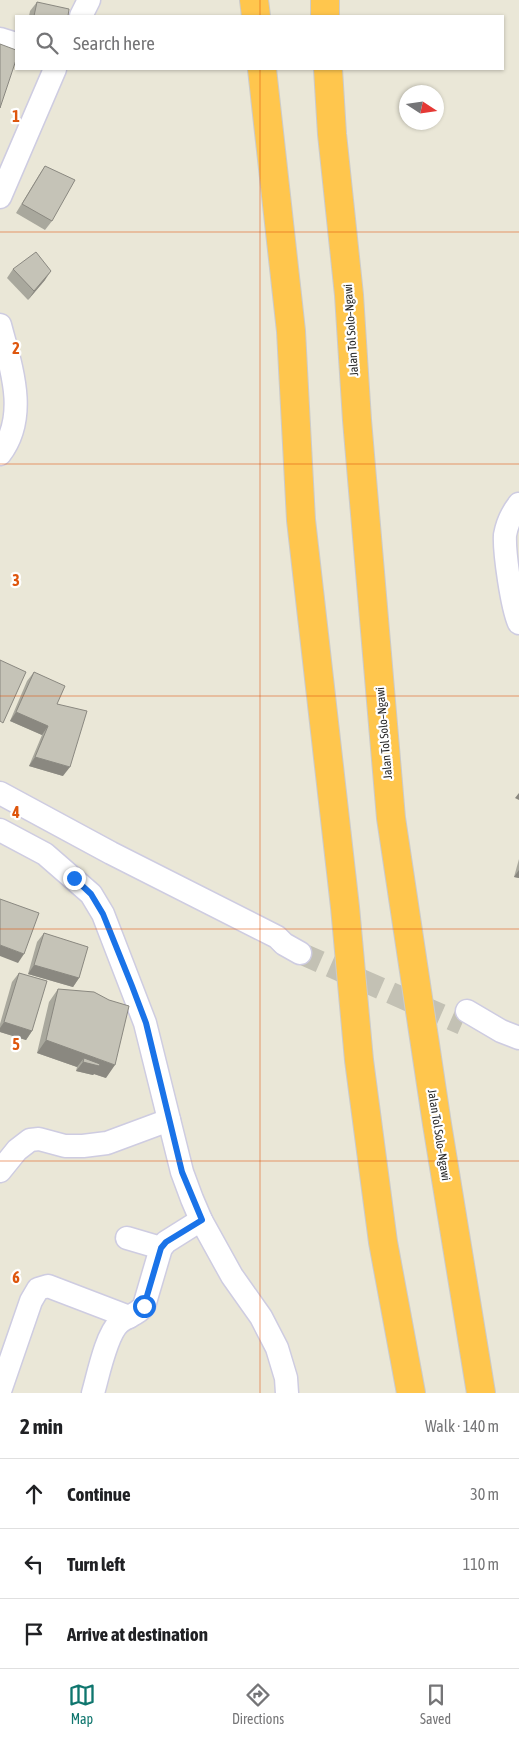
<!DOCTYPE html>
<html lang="en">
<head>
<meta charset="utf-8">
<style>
  :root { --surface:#fff; --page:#f2f2f2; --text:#202124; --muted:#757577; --line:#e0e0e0; --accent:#0f766e }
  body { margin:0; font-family:"Asap Condensed",sans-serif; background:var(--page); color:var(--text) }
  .compass { position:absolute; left:399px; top:85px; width:45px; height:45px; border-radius:50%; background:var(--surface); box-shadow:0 1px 4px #0004; rotate:102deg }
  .stop { position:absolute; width:15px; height:15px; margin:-11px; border:4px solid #1a73e8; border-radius:50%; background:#fff }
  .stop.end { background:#1a73e8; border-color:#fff; box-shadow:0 1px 5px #0008 }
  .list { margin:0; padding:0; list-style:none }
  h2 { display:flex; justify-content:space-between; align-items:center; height:65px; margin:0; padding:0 20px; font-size:21px }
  h2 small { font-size:16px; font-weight:400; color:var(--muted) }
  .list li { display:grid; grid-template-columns:32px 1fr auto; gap:15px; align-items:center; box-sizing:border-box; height:70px; padding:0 20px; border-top:1px solid var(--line) }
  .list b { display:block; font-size:19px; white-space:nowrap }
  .list em { font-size:16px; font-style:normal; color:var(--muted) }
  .icon { flex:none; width:28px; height:28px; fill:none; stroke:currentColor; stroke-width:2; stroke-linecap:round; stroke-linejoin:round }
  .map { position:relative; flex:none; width:519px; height:1393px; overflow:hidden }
  .search { position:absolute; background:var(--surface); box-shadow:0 1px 4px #0004; left:15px; right:15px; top:15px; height:55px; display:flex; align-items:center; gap:12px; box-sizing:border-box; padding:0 18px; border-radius:0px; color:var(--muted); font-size:19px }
  .sheet { height:275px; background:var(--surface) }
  nav { display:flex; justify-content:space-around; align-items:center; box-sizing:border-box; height:70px; border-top:1px solid var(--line); background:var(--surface); font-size:14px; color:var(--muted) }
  nav a { display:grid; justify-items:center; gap:2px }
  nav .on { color:var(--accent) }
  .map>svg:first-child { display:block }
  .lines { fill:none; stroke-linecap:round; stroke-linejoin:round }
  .minor-tunnel { stroke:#c3c1b4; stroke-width:22; stroke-dasharray:22 11; stroke-linecap:butt }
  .minor-casing { stroke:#cecce1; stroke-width:25 }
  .highway-casing { stroke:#cbcbcb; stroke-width:30 }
  .minor { stroke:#fff; stroke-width:22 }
  .highway { stroke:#ffc64d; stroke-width:28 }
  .wall { fill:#a9a89d }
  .shaded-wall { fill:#8a8880 }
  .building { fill:#c5c3b7; stroke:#8a8880 }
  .route { stroke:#1a73e8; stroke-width:6 }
  .grid { fill:none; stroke:#de560d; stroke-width:1; stroke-opacity:0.55 }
  .labels { text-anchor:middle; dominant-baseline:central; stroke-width:4.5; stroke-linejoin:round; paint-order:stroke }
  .street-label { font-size:12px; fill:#272727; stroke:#fff }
  .grid-label { font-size:16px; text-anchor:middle; font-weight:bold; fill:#de560d; stroke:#fff; stroke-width:4.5; stroke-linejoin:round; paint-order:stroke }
</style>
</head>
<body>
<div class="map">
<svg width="519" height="1393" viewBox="0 0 519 1393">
  <rect width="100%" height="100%" fill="#eae7d7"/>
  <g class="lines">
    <path class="minor-tunnel" d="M300 953 462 1024"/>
    <g class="minor-casing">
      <g id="minor">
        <path d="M81 16 89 0"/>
        <path d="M0 39 16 44"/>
        <path d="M0 197 55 69"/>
        <path d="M0 325C11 367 29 416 0 454"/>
        <path d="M519 504C512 513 507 524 505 535 504 553 512 607 519 623"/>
        <path d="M0 793 111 853 277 937 284 944 300 953"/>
        <path d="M0 830 45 854 91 894 103 914 145 1023 182 1172 192 1199 201 1220 232 1276 261 1317 277 1348 286 1378 287 1393"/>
        <path d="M467 1011 501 1031 519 1038"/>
        <path d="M0 1171 17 1150 30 1140 39 1139 65 1146H83L107 1143 169 1120"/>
        <path d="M127 1238 161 1248"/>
        <path d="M0 1391 31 1301 38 1289 48 1286 129 1317"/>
        <path d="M93 1393C98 1376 106 1335 119 1323 127 1316 137 1315 144 1306L161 1248 166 1242 201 1220"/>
      </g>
    </g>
    <g class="highway-casing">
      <g id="highway">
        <path d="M254 0 256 16"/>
        <path d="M325 0V16"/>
        <path d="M262 69 291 331 301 520 345 907 359 1060 383 1242 411 1393"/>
        <path d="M328 69 332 134 349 295 357 420 391 818 437 1124 481 1393"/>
      </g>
    </g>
    <use href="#minor" class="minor"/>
    <use href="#highway" class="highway"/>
  </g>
  <g class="wall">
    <path d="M37 2 68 16H29L30 11Z"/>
    <path d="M45 166 52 221 45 230 16 213 39 175Z"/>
    <path d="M13 269 45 280 28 300 7 278Z"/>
    <path d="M34 672 57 704 63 776 29 766 42 735 10 721 27 681Z"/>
    <path d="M519 859V878L514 877Z"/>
    <path d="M44 933 79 978 73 987 28 974 37 942Z"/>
    <path d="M19 973 32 1031 26 1040 0 1032V1024L12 982Z"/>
    <path d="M58 989 106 1078 94 1074 93 1075 76 1071 77 1067 37 1053 49 1002Z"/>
  </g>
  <g class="shaded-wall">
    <path d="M51 271 45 280 28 300 34 291Z"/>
    <path d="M16 712 48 726 42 735 10 721Z"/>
    <path d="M35 757 70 767 63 776 29 766Z"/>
    <path d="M519 793V800L515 798Z"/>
    <path d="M519 870V878L514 877Z"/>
    <path d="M0 945 24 954 18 963 0 956Z"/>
    <path d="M34 965 79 978 73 987 28 974Z"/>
    <path d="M4 1022 32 1031 26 1040 0 1032V1028Z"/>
    <path d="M46 1040 115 1065 106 1078 94 1074 93 1075 76 1071 83 1062 84 1058 77 1067 37 1053Z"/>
  </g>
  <g class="building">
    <path d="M37 2 69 9 68 16H34Z"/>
    <path d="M0 44 16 50V60L0 108Z"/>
    <path d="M45 166 75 180 52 221 22 204Z"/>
    <path d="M36 252 51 271 34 291 13 269Z"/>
    <path d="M0 660 26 672 3 723 0 721Z"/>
    <path d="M34 672 65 686 57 704 87 711 70 767 35 757 48 726 16 712Z"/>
    <path d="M0 899 39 913 24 954 0 945Z"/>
    <path d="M44 933 88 947 79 978 34 965Z"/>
    <path d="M19 973 47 981 32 1031 4 1022Z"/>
    <path d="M58 989 94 992 109 1000 129 1006 115 1065 46 1040Z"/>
    <path d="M84 1058 100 1064 99 1066 83 1062Z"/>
  </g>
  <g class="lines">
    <path class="route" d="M74 878 91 894 103 914 132 986 146 1023 182 1172 202 1220 166 1242 161 1248 144 1306"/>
  </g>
  <path class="grid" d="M260 0V16M260 69V1393M0 232H519M0 464H519M0 696H519M0 929H519M0 1161H519"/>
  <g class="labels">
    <g class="street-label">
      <text transform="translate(351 330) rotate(-94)">Jalan Tol Solo–Ngawi</text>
      <text transform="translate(384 733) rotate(-95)">Jalan Tol Solo–Ngawi</text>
      <text transform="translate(439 1135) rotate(81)">Jalan Tol Solo–Ngawi</text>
    </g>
  </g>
  <g class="grid-label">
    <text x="16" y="122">1</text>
    <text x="16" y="354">2</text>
    <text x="16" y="586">3</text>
    <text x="16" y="818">4</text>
    <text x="16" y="1050">5</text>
    <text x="16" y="1283">6</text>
  </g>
</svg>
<svg class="compass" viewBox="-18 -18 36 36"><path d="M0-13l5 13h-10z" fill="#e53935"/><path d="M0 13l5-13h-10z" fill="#757577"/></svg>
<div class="stop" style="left:144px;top:1306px"></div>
<div class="stop end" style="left:74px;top:878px"></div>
<div class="search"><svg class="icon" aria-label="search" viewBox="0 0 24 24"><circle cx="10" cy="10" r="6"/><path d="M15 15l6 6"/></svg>Search here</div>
</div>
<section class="sheet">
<h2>2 min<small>Walk · 140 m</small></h2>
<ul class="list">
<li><svg class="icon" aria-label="ahead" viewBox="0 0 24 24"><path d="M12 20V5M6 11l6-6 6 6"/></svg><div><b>Continue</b></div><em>30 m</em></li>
<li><svg class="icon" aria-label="left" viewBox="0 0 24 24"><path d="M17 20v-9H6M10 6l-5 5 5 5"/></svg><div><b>Turn left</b></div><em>110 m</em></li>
<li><svg class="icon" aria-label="arrive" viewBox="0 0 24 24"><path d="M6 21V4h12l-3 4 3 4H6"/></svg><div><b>Arrive at destination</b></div></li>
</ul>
</section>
<nav>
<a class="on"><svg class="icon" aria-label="map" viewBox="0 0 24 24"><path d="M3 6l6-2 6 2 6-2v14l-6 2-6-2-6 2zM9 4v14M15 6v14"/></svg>Map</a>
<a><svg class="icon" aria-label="directions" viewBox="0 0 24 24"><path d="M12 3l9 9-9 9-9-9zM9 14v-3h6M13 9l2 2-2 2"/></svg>Directions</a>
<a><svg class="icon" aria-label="saved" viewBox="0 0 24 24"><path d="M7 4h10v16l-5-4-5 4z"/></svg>Saved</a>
</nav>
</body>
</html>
